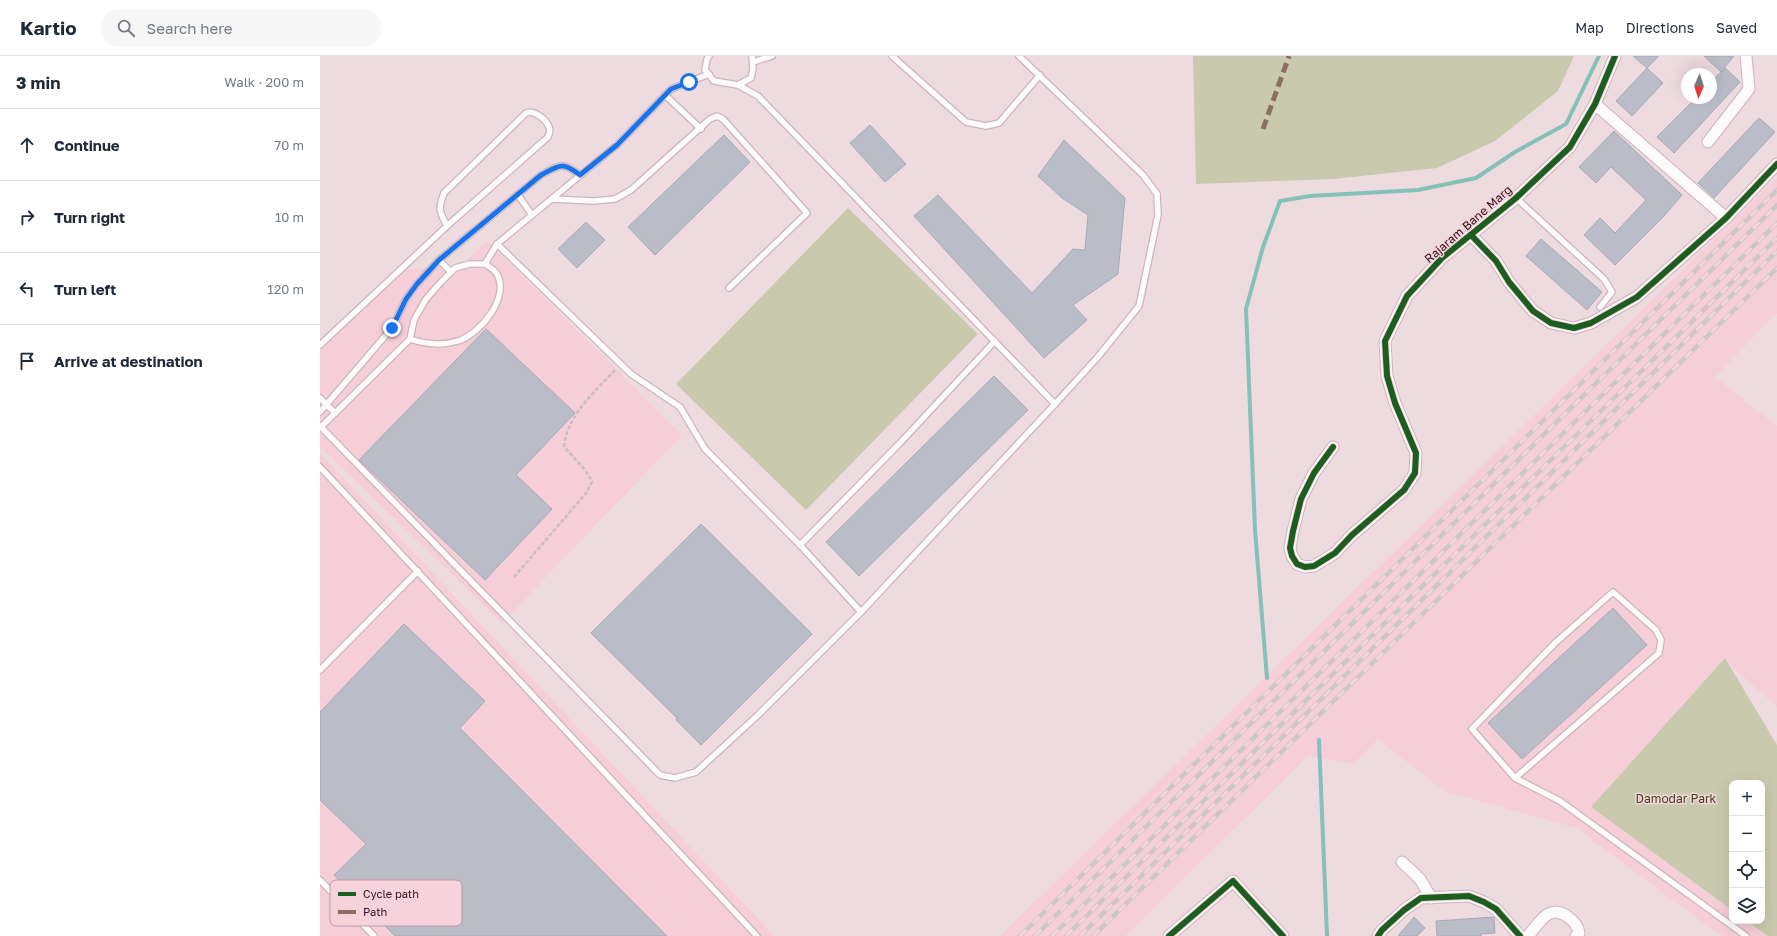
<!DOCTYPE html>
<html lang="en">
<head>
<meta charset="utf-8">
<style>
  :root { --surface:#fff; --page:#f6f6f7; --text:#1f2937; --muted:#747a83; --line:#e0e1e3 }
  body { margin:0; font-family:"Golos Text",sans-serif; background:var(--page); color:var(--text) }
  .controls { position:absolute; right:12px; bottom:12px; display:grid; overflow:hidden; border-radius:8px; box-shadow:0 4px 16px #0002 }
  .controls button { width:36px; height:36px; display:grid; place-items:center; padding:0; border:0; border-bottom:1px solid var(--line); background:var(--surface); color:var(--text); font:20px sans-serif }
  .compass { position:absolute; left:1361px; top:12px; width:36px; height:36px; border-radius:50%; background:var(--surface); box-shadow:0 4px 16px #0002; rotate:183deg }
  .stop { position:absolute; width:12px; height:12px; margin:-9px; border:3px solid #1a73e8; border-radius:50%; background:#fff }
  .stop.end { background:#1a73e8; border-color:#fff; box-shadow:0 1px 4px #0008 }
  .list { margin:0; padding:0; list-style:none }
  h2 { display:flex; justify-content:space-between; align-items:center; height:52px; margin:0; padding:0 16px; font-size:17px }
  h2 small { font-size:13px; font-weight:400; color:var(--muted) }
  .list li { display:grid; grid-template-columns:26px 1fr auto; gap:12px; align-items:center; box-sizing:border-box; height:72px; padding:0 16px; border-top:1px solid var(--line) }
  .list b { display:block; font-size:15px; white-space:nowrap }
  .list em { font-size:13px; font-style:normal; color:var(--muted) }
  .icon { flex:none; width:22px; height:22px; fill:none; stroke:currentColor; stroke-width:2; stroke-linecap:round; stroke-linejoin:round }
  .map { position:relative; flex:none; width:1457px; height:880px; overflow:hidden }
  header { display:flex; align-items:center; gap:24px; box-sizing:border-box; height:56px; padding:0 20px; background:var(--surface); border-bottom:1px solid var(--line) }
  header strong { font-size:19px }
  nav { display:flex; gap:22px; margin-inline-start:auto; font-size:14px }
  .search { width:280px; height:36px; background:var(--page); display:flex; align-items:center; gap:10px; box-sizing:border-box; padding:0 14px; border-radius:16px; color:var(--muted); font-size:15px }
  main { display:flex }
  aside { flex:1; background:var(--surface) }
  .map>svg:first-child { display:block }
  .built { fill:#f5ced8 }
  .green { fill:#c9c9ad }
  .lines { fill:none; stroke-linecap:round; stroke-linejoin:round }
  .stream { stroke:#86c1b7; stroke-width:4 }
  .building { fill:#babdc8; stroke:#a5aab6 }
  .service-casing { stroke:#ccb4bb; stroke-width:8 }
  .minor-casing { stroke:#ccb4bb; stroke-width:13 }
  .path { stroke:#c9bfc2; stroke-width:2.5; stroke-dasharray:4 2; stroke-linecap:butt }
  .service { stroke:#fcfafa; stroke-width:5.5 }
  .minor { stroke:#fcfafa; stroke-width:11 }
  .rail-casing { stroke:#cec7c9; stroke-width:4.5 }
  .rail { stroke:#f6d3dc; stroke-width:3; stroke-dasharray:9; stroke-linecap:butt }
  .quiet { stroke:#8d6e63; stroke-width:5; stroke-dasharray:10 5; stroke-linecap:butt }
  .cycleway-casing { stroke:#f6d3dc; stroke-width:8 }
  .cycleway { stroke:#1b5e20; stroke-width:6 }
  .route { stroke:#1a73e8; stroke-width:5 }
  .labels { text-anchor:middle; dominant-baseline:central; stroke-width:3; stroke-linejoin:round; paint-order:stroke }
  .street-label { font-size:12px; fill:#2f111b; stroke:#f6d3dc }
  .park-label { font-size:12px; fill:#3b4715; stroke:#f6d3dc }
  .key { fill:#f6d3dc; stroke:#ba99a2; stroke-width:1 }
  .key-label { font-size:11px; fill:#2f111b }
</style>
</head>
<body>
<header>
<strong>Kartio</strong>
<div class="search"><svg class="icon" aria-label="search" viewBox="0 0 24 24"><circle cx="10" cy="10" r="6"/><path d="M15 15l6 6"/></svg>Search here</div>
<nav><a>Map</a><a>Directions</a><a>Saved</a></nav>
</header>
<main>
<aside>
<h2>3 min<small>Walk · 200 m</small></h2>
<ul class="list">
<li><svg class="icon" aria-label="ahead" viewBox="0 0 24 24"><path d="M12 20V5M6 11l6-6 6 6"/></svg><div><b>Continue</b></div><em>70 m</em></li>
<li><svg class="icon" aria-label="right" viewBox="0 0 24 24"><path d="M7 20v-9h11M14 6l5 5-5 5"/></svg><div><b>Turn right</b></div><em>10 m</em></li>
<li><svg class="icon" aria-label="left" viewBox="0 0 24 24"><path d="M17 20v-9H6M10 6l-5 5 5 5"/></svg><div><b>Turn left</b></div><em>120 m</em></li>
<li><svg class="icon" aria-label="arrive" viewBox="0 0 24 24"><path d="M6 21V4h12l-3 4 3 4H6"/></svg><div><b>Arrive at destination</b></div></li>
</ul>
</aside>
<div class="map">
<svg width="1457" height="880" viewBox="0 0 1457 880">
  <rect width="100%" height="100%" fill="#eedbe0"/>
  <g class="built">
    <path d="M1457 122V257L1395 321 1457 370V651L1404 603 1271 751 1412 854V865H1427L1448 880H1401L1256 772 1124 735 1058 683 1033 708 988 700 805 880H680Z"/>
    <path d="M167 185 362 379 182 567 0 390V293L87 213 138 212Z"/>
    <path d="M0 397 454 880H0Z"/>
  </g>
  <g class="green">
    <path d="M873 0H1254L1238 35 1175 85 1117 112 1013 123 876 128Z"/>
    <path d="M528 152 658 278 486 454 356 328Z"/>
    <path d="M1405 602 1457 689V880H1448L1427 865H1442V727H1412V854L1271 751Z"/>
  </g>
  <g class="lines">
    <g class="stream">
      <path d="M947 622 935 474 926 253 943 191 960 145 990 140 1098 134 1156 122 1195 96 1246 68 1279 0"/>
      <path d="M999 684 1007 880"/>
    </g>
  </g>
  <g class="building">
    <path d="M1313 0H1339L1327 12Z"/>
    <path d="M1384 0H1414L1401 16Z"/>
    <path d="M1327 12 1343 27 1312 60 1296 45Z"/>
    <path d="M1405 12 1420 26 1354 97 1337 81 1376 42H1391V26Z"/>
    <path d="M1439 62 1455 76 1394 142 1378 127Z"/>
    <path d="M550 69 586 108 565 126 530 87Z"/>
    <path d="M1294 75 1362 139 1344 160 1295 209 1264 179 1280 162 1295 177 1326 144 1291 111 1276 127 1259 111Z"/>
    <path d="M404 79 430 106 335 199 308 171Z"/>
    <path d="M744 84 805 142 798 218 753 249 767 264 724 302 594 160 618 139 712 237 753 193 765 194 768 159 742 142 718 120Z"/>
    <path d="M266 166 285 184 257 212 238 193Z"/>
    <path d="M1221 183 1282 236 1267 254 1206 200Z"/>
    <path d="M166 273 255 357 196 419 232 453 165 524 39 404Z"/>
    <path d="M674 320 708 354 539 520 506 486Z"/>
    <path d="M381 468 492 578 381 689 356 664 357 662 271 577Z"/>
    <path d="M1293 552 1327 589 1202 703 1168 667Z"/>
    <path d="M84 568 165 645 140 672 347 880H75L14 819 46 788 0 744V656Z"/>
    <path d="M1094 861 1105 872 1097 880H1078Z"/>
    <path d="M1174 861 1175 877 1161 878V880H1117L1116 865Z"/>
  </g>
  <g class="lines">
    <g class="service-casing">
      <g id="service">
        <path d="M389 0 387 3 385 14 394 25 418 29 438 40 735 348 777 302 819 250 838 159 837 138 823 119 699 0"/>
        <path d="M572 0 646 66 666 70 679 67 720 19"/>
        <path d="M433 6 452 0"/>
        <path d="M418 29 431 22 433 13 432 0"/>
        <path d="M345 39 381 73"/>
        <path d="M198 139 212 159"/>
        <path d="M1196 142 1284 223 1292 236 1280 251"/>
        <path d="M232 143 274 145 295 143 311 134 390 63 397 60 403 63 487 157 409 232"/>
        <path d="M177 188 311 318 360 351 385 393 480 489 541 556"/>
        <path d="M119 204 131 216"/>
        <path d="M165 208 177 188 297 89 351 33 389 18"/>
        <path d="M0 289 127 170 228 81C229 78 231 75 229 71 226 63 214 54 206 57L124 137C118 153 119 155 127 170"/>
        <path d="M0 342 15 357"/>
        <path d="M0 356 72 272 86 243 97 228 119 204 221 119C240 109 242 105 260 119"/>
        <path d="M0 370 340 719 355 722 376 716 438 659 541 556 735 348"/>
        <path d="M1 371 90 283 94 264 106 243 121 226 135 212 150 208H165C168 210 175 214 177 218 190 242 160 278 138 285 122 290 105 288 90 283"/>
        <path d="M0 411 437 880"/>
        <path d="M480 489 580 387 675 285"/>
        <path d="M0 614 98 515"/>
        <path d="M1195 722 1339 597 1341 584 1336 574 1293 536 1235 587 1152 673 1195 722 1240 745 1426 880"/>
        <path d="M0 824 54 880"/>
      </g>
    </g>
    <g class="minor-casing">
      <g id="minor">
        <path d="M1275 48 1406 162"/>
        <path d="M1388 86 1429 33 1426 0"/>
        <path d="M1151 179 1176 205 1189 226 1213 255 1231 267 1254 272 1271 267 1317 241 1406 162 1457 108"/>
        <path d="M1013 391 994 417 981 443 973 475 970 492 972 500 977 508 985 511 994 510 1015 497 1032 479 1084 434 1095 417 1096 397 1075 347 1067 320 1065 285 1087 240 1122 202 1196 142 1250 91 1275 48 1295 0"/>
        <path d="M1082 806 1100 823 1111 842"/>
        <path d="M849 880 913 825 963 880"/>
        <path d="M1058 880 1062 874 1084 854 1101 842 1149 840 1164 846 1176 853 1200 880"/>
        <path d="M1208 880C1220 866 1229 847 1248 861 1254 865 1258 870 1259 877L1256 880"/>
      </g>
    </g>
    <path class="path" d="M194 521 267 436 272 426C266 412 253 402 244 390 248 358 274 337 295 314"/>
    <use href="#service" class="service"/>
    <use href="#minor" class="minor"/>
    <g class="rail-casing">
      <g id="rail">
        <path d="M700 880 1457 134"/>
        <path d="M715 880 1457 149"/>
        <path d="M732 880 1457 167"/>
        <path d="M746 880 1457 182"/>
        <path d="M760 880 1457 195"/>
        <path d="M773 880 1457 212"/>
      </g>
    </g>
    <use href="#rail" class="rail"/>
    <path class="quiet" d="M943 73 969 0"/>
    <g class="cycleway-casing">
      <g id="cycleway">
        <path d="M1151 179 1176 205 1189 226 1213 255 1231 267 1254 272 1271 267 1317 241 1406 162 1457 108"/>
        <path d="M1013 391 994 417 981 443 973 475 970 492 972 500 977 508 985 511 994 510 1015 497 1032 479 1084 434 1095 417 1096 397 1075 347 1067 320 1065 285 1087 240 1122 202 1196 142 1250 91 1275 48 1295 0"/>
        <path d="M849 880 913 825 963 880"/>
        <path d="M1058 880 1062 874 1084 854 1101 842 1149 840 1164 846 1176 853 1200 880"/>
      </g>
    </g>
    <use href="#cycleway" class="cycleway"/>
  </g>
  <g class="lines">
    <path class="route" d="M72 272 86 243 97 228 119 204 221 119C240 109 242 105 260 119L297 89 351 33 369 26"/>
  </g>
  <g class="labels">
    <g class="street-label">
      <text transform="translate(1148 168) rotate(-41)">Rajaram Bane Marg</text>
    </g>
    <g class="park-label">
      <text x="1356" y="742">Damodar Park</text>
    </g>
  </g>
  <rect x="10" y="824" width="132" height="46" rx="6" class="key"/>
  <rect x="18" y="836" width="18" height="4" fill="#1b5e20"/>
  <rect x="18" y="854" width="18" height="4" fill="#8d6e63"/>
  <g class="key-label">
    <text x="43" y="842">Cycle path</text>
    <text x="43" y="860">Path</text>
  </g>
</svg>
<div class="controls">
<button>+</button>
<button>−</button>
<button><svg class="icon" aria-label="locate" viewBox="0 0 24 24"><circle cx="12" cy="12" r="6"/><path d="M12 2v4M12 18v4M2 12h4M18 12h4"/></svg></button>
<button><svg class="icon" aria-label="layers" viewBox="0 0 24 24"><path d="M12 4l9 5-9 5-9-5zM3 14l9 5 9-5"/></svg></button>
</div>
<svg class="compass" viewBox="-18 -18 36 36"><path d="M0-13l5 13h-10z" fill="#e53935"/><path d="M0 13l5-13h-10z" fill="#747a83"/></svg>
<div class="stop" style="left:369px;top:26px"></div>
<div class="stop end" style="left:72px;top:272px"></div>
</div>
</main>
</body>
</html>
